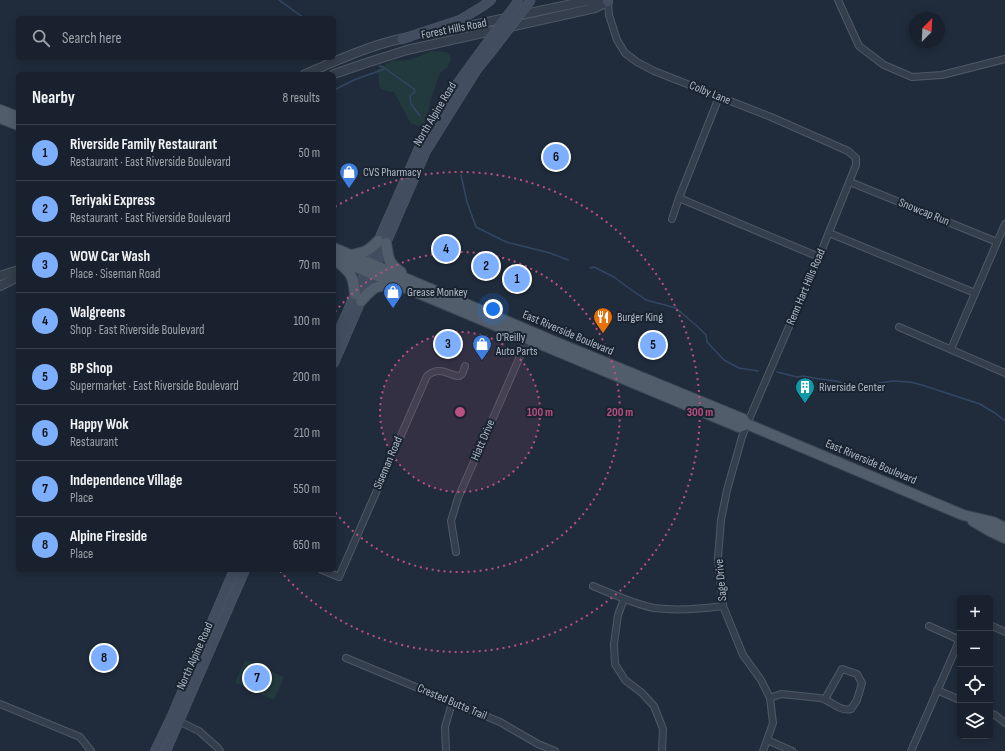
<!DOCTYPE html>
<html lang="en">
<head>
<meta charset="utf-8">
<style>
  :root { --surface:#18212d; --page:#212935; --text:#f1f3f6; --muted:#9fa3aa; --line:#363e49; --accent:#7eaffe }
  body { margin:0; font-family:"Sofia Sans Condensed",sans-serif; background:var(--page); color:var(--text) }
  .controls { position:absolute; right:12px; bottom:12px; display:grid; overflow:hidden; border-radius:6px; box-shadow:0 2px 10px #0003 }
  .controls button { width:36px; height:36px; display:grid; place-items:center; padding:0; border:0; border-bottom:1px solid var(--line); background:var(--surface); color:var(--text); font:20px sans-serif }
  .compass { position:absolute; left:909px; top:12px; width:36px; height:36px; border-radius:50%; background:var(--surface); box-shadow:0 2px 10px #0003; rotate:24deg }
  .you { position:absolute; left:493px; top:309px; width:14px; height:14px; margin:-10px; border:3px solid #fff; border-radius:50%; background:#1a73e8; box-shadow:0 0 0 6px #1a73e833 }
  .badge { display:grid; place-items:center; width:26px; height:26px; border-radius:50%; background:var(--accent); color:#111; font-size:13px; font-weight:700 }
  .pin { position:absolute; translate:-50% -50%; border:2px solid #fff; box-shadow:0 1px 4px #0006 }
  .list { margin:0; padding:0; list-style:none }
  h2 { display:flex; justify-content:space-between; align-items:center; height:52px; margin:0; padding:0 16px; font-size:17px }
  h2 small { font-size:13px; font-weight:400; color:var(--muted) }
  .list li { display:grid; grid-template-columns:26px 1fr auto; gap:12px; align-items:center; box-sizing:border-box; height:56px; padding:0 16px; border-top:1px solid var(--line) }
  .list b { display:block; font-size:15px; white-space:nowrap }
  .list p { margin:0; font-size:13px; white-space:nowrap; color:var(--muted) }
  .list em { font-size:13px; font-style:normal; color:var(--muted) }
  .icon { flex:none; width:22px; height:22px; fill:none; stroke:currentColor; stroke-width:2; stroke-linecap:round; stroke-linejoin:round }
  .map { position:relative; flex:none; width:1005px; height:751px; overflow:hidden }
  .search { position:absolute; background:var(--surface); box-shadow:0 2px 10px #0003; left:16px; top:16px; width:320px; height:44px; display:flex; align-items:center; gap:10px; box-sizing:border-box; padding:0 14px; border-radius:6px; color:var(--muted); font-size:15px }
  .panel { position:absolute; background:var(--surface); box-shadow:0 2px 10px #0003; left:16px; top:72px; width:320px; height:500px; border-radius:6px }
  .map>svg:first-child { display:block }
  .green { fill:#22393d }
  .lines { fill:none; stroke-linecap:round; stroke-linejoin:round }
  .stream { stroke:#334764; stroke-width:1.5 }
  .minor-casing { stroke:#4f5966; stroke-width:8 }
  .tertiary-casing { stroke:#4f5966; stroke-width:10 }
  .secondary-casing { stroke:#4f5966; stroke-width:10 }
  .primary-casing { stroke:#3e4755; stroke-width:12 }
  .minor { stroke:#343e4c; stroke-width:6 }
  .tertiary { stroke:#343e4c; stroke-width:8 }
  .secondary { stroke:#424d5f; stroke-width:9 }
  .primary { stroke:#525d6c; stroke-width:10 }
  .secondary-bridge-casing { stroke:#4f5966; stroke-width:10; stroke-linecap:butt }
  .secondary-bridge { stroke:#424d5f; stroke-width:9 }
  .ring { fill:none; stroke:#bb5081; stroke-width:2; stroke-dasharray:2 4 }
  .labels { text-anchor:middle; dominant-baseline:central; stroke-width:4; stroke-linejoin:round; paint-order:stroke }
  .street-label { font-size:12px; fill:#afb9c8; stroke:#1a2330 }
  .poi-label { font-size:12px; fill:#afb9c8; stroke:#1a2330; text-anchor:start }
  .centre { fill:#bb5081; stroke:#1a2330; stroke-width:2 }
  .ring-label { font-size:12px; text-anchor:middle; font-weight:bold; fill:#bb5081; stroke:#1a2330; stroke-width:4; stroke-linejoin:round; paint-order:stroke }
</style>
</head>
<body>
<div class="map">
<svg width="1005" height="751" viewBox="0 0 1005 751">
  <rect width="100%" height="100%" fill="#202c3c"/>
  <g class="green">
    <path d="M432 51 446 52 450 55 451 60 447 68 440 73 430 101 428 117 422 127 411 124 394 92C373 89 382 87 377 70L391 61 409 60Z"/>
    <path d="M245 660 284 677 274 700 235 683Z"/>
  </g>
  <g class="lines">
    <g class="stream">
      <path d="M279 0 304 18"/>
      <path d="M379 66 383 67 414 89 415 92 410 96 411 104 420 116"/>
      <path d="M334 90 354 80 384 69"/>
      <path d="M461 175 467 202 476 227 506 242 550 253 568 260"/>
      <path d="M590 268 594 267 614 277 626 286 646 300 676 308 698 327 706 335 707 342 724 360 739 368 758 371"/>
      <path d="M777 372 797 377 803 376 820 379 836 381 846 384 869 385 892 381 910 382 922 385 980 404 995 413 1005 421"/>
    </g>
    <g class="minor-casing">
      <g id="minor">
        <path d="M838 0 859 46 884 65 912 77 942 75 1005 59"/>
        <path d="M608 2 609 15 617 40 625 53 637 62 654 71 771 117 848 151 856 158V165L819 257 747 424 742 437 727 490 721 520 718 558 723 606 743 655 761 680 770 698 773 723 767 740 763 751"/>
        <path d="M850 182 997 242"/>
        <path d="M679 198 819 257"/>
        <path d="M672 219 679 198 719 97"/>
        <path d="M829 233 975 293"/>
        <path d="M899 327 1005 373"/>
        <path d="M951 349 1005 224"/>
        <path d="M456 552 451 521 458 498 528 338"/>
        <path d="M322 570 339 577 427 376C442 363 453 380 461 375 463 374 464 369 465 366"/>
        <path d="M593 586C612 594 634 604 654 608 677 611 701 609 723 606"/>
        <path d="M624 599 618 615 614 644 615 664 625 680 642 693 654 706 663 729 662 751"/>
        <path d="M990 625 1005 632"/>
        <path d="M929 626 960 640"/>
        <path d="M346 658 500 722 538 744 555 751"/>
        <path d="M937 690 960 700"/>
        <path d="M770 698 781 694 820 698C831 700 839 712 851 709L857 700 862 683 857 674 842 669 825 699"/>
        <path d="M0 704 80 737 91 751"/>
        <path d="M990 713 995 715 1005 723"/>
        <path d="M176 720 199 731 218 748 220 751"/>
        <path d="M767 740 792 751"/>
        <path d="M446 751 445 727 452 703"/>
        <path d="M911 751 960 639"/>
      </g>
    </g>
    <g class="tertiary-casing">
      <g id="tertiary">
        <path d="M428 34 473 25 586 1 608 2"/>
        <path d="M305 74C339 60 372 44 409 37"/>
        <path d="M334 74 366 63 407 50 595 8 607 2"/>
        <path d="M0 276 18 270"/>
        <path d="M0 286 18 277"/>
      </g>
    </g>
    <g class="secondary-casing">
      <g id="secondary">
        <path d="M607 0 608 2"/>
        <path d="M402 39 460 20 483 6 491 0"/>
        <path d="M334 342 419 148 454 88 484 47"/>
        <path d="M334 363 426 151 476 71 492 51"/>
        <path d="M155 751 171 718 234 570"/>
        <path d="M166 751 245 570"/>
      </g>
    </g>
    <g class="primary-casing">
      <g id="primary">
        <path d="M0 110 18 117"/>
        <path d="M0 118 18 125"/>
        <path d="M386 243C389 259 387 262 401 272"/>
        <path d="M334 248 553 341 743 419 747 424 963 515 993 522 1005 528"/>
        <path d="M352 255C366 252 368 251 378 241"/>
        <path d="M334 258C469 315 604 372 739 427L747 424"/>
        <path d="M339 263C352 274 353 276 355 294"/>
        <path d="M361 301C374 287 374 286 393 284"/>
        <path d="M973 521 990 531 1005 538"/>
      </g>
    </g>
    <use href="#minor" class="minor"/>
    <use href="#tertiary" class="tertiary"/>
    <use href="#secondary" class="secondary"/>
    <use href="#primary" class="primary"/>
    <g class="secondary-bridge-casing">
      <g id="secondary-bridge">
        <path d="M484 47 519 0"/>
        <path d="M492 51 531 0"/>
      </g>
    </g>
    <use href="#secondary-bridge" class="secondary-bridge"/>
  </g>
  <circle cx="460" cy="412" r="80" fill="#bb5081" fill-opacity=".12"/>
  <g class="ring">
    <circle cx="460" cy="412" r="80"/>
    <path d="M335 312A160 160 0 1 1 335 512"/>
    <path d="M335 207A240 240 0 1 1 280 571"/>
  </g>
  <defs>
    <g id="shop-pin" transform="scale(1)"><path d="M0 17L-7.5 6A9.5 9.5 0 1 1 7.5 6Z" fill="#3f7fe0" stroke="#1a2330"/><path d="M-5-2.5h2.3a2.7 3.5 0 0 1 5.4 0H5L5.5 6h-11ZM-1.5-2.5h3a1.5 2.3 0 0 0-3 0Z" fill="#fff"/></g>
    <g id="restaurant-pin" transform="scale(1)"><path d="M0 17L-7.5 6A9.5 9.5 0 1 1 7.5 6Z" fill="#e8710a" stroke="#1a2330"/><path d="M-5-6h1v4h1v-4h1v4h1v-4h1v5L-1.5 .5V6h-2V.5L-5-1ZM5-6V6H3V1.5H1.5Q1.5-4 5-6Z" fill="#fff"/></g>
    <g id="building-pin" transform="scale(1)"><path d="M0 17L-7.5 6A9.5 9.5 0 1 1 7.5 6Z" fill="#0f9aa8" stroke="#1a2330"/><path d="M-4-6H4V6H1V3H-1V6H-4ZM-2.5-4.3h1.7v1.8h-1.7ZM.8-4.3h1.7v1.8H.8ZM-2.5-1h1.7V.8h-1.7ZM.8-1h1.7V.8H.8Z" fill="#fff"/></g>
  </defs>
  <g fill-rule="evenodd">
    <use href="#shop-pin" x="349" y="172"/>
    <use href="#shop-pin" x="393" y="292"/>
    <use href="#restaurant-pin" x="603" y="317"/>
    <use href="#shop-pin" x="482" y="344"/>
    <use href="#building-pin" x="805" y="387"/>
  </g>
  <g class="labels">
    <g class="street-label">
      <text transform="translate(454 29) rotate(-11)">Forest Hills Road</text>
      <text transform="translate(710 93) rotate(22)">Colby Lane</text>
      <text transform="translate(435 114) rotate(-59)">North Alpine Road</text>
      <text transform="translate(924 212) rotate(22)">Snowcap Run</text>
      <text transform="translate(806 287) rotate(-67)">Renn Hart Hills Road</text>
      <text transform="translate(568 333) rotate(23)">East Riverside Boulevard</text>
      <text transform="translate(483 440) rotate(-67)">Hiatt Drive</text>
      <text transform="translate(871 462) rotate(23)">East Riverside Boulevard</text>
      <text transform="translate(388 463) rotate(-67)">Siseman Road</text>
      <text transform="translate(721 580) rotate(-95)">Sage Drive</text>
      <text transform="translate(195 656) rotate(-66)">North Alpine Road</text>
      <text transform="translate(452 702) rotate(23)">Crested Butte Trail</text>
    </g>
    <g class="poi-label">
      <text x="363" y="172">CVS Pharmacy</text>
      <text x="407" y="292">Grease Monkey</text>
      <text x="617" y="317">Burger King</text>
      <text x="496" y="337">O'Reilly<tspan x="496" dy="14">Auto Parts</tspan></text>
      <text x="819" y="387">Riverside Center</text>
    </g>
  </g>
  <circle cx="460" cy="412" r="6" class="centre"/>
  <g class="ring-label">
    <text x="540" y="416">100 m</text>
    <text x="620" y="416">200 m</text>
    <text x="700" y="416">300 m</text>
  </g>
</svg>
<div class="controls">
<button>+</button>
<button>−</button>
<button><svg class="icon" aria-label="locate" viewBox="0 0 24 24"><circle cx="12" cy="12" r="6"/><path d="M12 2v4M12 18v4M2 12h4M18 12h4"/></svg></button>
<button><svg class="icon" aria-label="layers" viewBox="0 0 24 24"><path d="M12 4l9 5-9 5-9-5zM3 14l9 5 9-5"/></svg></button>
</div>
<svg class="compass" viewBox="-18 -18 36 36"><path d="M0-13l5 13h-10z" fill="#e53935"/><path d="M0 13l5-13h-10z" fill="#9fa3aa"/></svg>
<div class="you"></div>
<div class="pin badge" style="left:517px;top:279px">1</div>
<div class="pin badge" style="left:486px;top:266px">2</div>
<div class="pin badge" style="left:448px;top:344px">3</div>
<div class="pin badge" style="left:446px;top:249px">4</div>
<div class="pin badge" style="left:653px;top:345px">5</div>
<div class="pin badge" style="left:556px;top:157px">6</div>
<div class="pin badge" style="left:257px;top:678px">7</div>
<div class="pin badge" style="left:104px;top:658px">8</div>
<div class="search"><svg class="icon" aria-label="search" viewBox="0 0 24 24"><circle cx="10" cy="10" r="6"/><path d="M15 15l6 6"/></svg>Search here</div>
<section class="panel">
<h2>Nearby<small>8 results</small></h2>
<ul class="list">
<li><span class="badge">1</span><div><b>Riverside Family Restaurant</b><p>Restaurant · East Riverside Boulevard</p></div><em>50 m</em></li>
<li><span class="badge">2</span><div><b>Teriyaki Express</b><p>Restaurant · East Riverside Boulevard</p></div><em>50 m</em></li>
<li><span class="badge">3</span><div><b>WOW Car Wash</b><p>Place · Siseman Road</p></div><em>70 m</em></li>
<li><span class="badge">4</span><div><b>Walgreens</b><p>Shop · East Riverside Boulevard</p></div><em>100 m</em></li>
<li><span class="badge">5</span><div><b>BP Shop</b><p>Supermarket · East Riverside Boulevard</p></div><em>200 m</em></li>
<li><span class="badge">6</span><div><b>Happy Wok</b><p>Restaurant</p></div><em>210 m</em></li>
<li><span class="badge">7</span><div><b>Independence Village</b><p>Place</p></div><em>550 m</em></li>
<li><span class="badge">8</span><div><b>Alpine Fireside</b><p>Place</p></div><em>650 m</em></li>
</ul>
</section>
</div>
</body>
</html>
